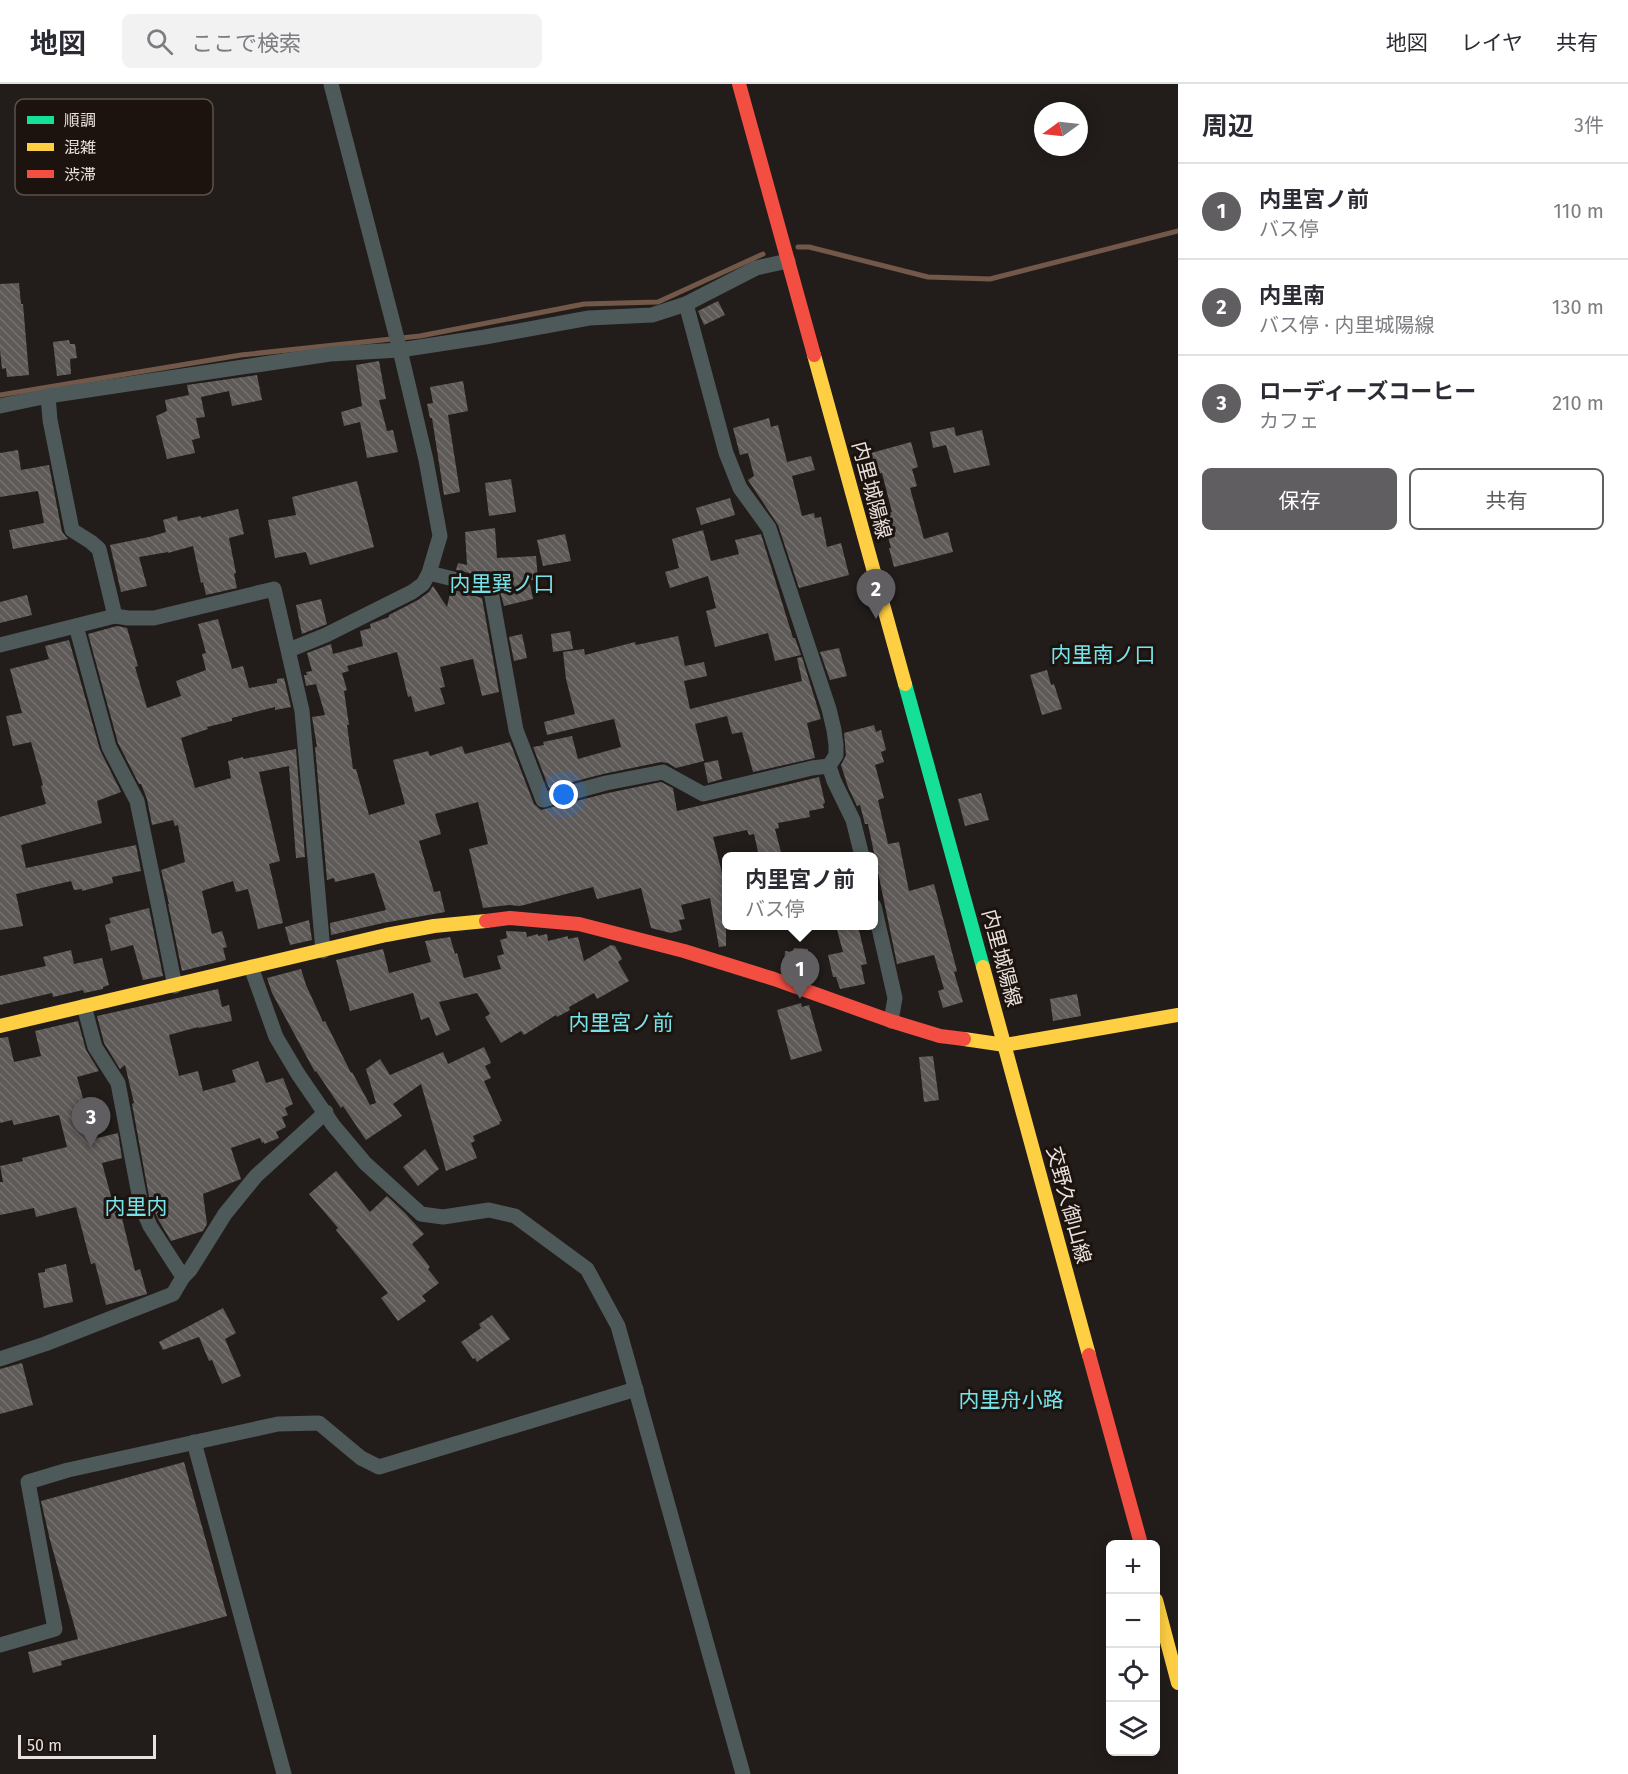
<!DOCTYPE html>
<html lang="ja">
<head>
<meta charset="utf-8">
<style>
  :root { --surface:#fff; --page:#f2f2f3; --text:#2b2b33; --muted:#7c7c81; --line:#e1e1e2; --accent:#615e61 }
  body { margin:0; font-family:"Fira Sans","Noto Sans JP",sans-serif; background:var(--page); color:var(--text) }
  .controls { position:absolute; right:18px; bottom:18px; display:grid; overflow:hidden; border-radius:9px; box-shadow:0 3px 15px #0003 }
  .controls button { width:54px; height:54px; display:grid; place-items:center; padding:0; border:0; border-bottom:2px solid var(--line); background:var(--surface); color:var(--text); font:30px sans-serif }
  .compass { position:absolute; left:1034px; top:18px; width:54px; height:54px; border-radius:50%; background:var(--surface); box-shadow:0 3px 15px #0003; rotate:255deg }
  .scale { position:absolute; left:18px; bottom:15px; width:138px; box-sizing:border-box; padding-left:6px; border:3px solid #e8e1dd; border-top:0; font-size:16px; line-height:21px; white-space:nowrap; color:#e8e1dd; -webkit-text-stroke:4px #1d130e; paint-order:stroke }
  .you { position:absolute; left:564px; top:711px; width:21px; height:21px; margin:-15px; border:4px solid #fff; border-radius:50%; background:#1a73e8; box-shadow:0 0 0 9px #1a73e833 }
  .badge { display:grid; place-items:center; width:39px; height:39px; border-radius:50%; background:var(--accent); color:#fff; font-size:20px; font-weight:700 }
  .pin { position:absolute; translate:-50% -50px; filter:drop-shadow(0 2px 3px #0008) }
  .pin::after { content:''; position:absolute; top:32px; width:21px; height:18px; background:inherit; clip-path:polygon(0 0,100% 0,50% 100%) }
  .popup { position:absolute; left:722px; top:768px; width:156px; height:78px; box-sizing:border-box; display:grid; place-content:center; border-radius:9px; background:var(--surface); filter:drop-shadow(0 2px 4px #0005); font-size:20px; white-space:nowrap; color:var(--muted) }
  .popup b { font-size:22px; color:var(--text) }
  .popup::after { content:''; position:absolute; left:50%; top:100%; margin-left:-12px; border:12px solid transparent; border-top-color:var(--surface) }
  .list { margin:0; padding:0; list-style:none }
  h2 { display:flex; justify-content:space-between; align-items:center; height:78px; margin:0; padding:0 24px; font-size:26px }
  h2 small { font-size:20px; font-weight:400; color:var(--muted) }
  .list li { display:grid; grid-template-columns:39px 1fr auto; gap:18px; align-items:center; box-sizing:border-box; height:96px; padding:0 24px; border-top:2px solid var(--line) }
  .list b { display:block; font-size:22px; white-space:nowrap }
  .list p { margin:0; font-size:20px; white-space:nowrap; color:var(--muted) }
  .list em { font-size:20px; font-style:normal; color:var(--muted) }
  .actions { display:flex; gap:12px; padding:18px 24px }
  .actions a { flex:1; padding:14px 0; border:2px solid var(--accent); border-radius:9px; text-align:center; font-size:21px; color:var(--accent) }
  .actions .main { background:var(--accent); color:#fff }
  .icon { flex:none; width:33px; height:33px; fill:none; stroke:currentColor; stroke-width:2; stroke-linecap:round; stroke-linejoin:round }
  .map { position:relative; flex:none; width:1178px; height:1690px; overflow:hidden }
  header { display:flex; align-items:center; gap:36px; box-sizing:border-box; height:84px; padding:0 30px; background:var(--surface); border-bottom:2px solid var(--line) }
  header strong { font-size:28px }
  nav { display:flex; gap:33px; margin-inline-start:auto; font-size:21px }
  .search { width:420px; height:54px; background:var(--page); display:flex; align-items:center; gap:15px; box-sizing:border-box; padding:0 21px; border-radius:9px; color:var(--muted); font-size:22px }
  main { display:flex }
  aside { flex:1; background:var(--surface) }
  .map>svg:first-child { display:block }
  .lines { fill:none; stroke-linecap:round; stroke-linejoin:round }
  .stream { stroke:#725849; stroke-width:5 }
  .building { fill:url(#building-back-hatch) }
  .street { stroke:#4e595a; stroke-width:15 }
  .fast { stroke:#16e098; stroke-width:14 }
  .slow { stroke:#ffcf43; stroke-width:14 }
  .jam { stroke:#f24e42; stroke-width:14 }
  .labels { text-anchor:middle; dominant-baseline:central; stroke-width:6; stroke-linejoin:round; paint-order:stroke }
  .street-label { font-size:20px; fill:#e8e1dd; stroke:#1d130e }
  .neighbourhood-label { font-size:21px; fill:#76e2e9; stroke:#1d130e }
  .key { fill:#1d130e; stroke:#5a514c; stroke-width:1.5 }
  .key-label { font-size:16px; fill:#e8e1dd }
</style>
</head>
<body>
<header>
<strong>地図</strong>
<div class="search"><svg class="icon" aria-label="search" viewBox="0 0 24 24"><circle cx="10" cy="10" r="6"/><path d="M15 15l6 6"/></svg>ここで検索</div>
<nav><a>地図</a><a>レイヤ</a><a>共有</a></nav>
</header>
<main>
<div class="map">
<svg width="1178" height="1690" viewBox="0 0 1178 1690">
  <defs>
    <pattern id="building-back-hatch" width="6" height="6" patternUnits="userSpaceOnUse" patternTransform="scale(1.5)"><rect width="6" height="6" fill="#5e5a58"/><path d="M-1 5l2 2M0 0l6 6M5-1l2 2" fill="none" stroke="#757170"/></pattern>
  </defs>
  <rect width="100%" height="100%" fill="#221d1a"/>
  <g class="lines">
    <g class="stream">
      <path d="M798 163H809L928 193 990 195 1178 147"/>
      <path d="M0 311 241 271 420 252 584 220 658 218 763 170"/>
    </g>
  </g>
  <g class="building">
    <path d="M19 199 21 220H23L29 291 7 293 6 284 2 285 0 266V200Z"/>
    <path d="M718 217 725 231 704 241 698 227Z"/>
    <path d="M69 256 70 260H75L77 274 70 275 71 290 57 292 53 258Z"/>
    <path d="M379 277 386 315 379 316 387 347 393 346 398 368 367 374 360 338 344 342 341 328 362 322 356 281Z"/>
    <path d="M257 291 262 316 232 322 229 307 201 313 205 333 196 334 200 354 192 356 195 369 167 375 156 332 167 327 165 316 189 311 187 301Z"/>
    <path d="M463 297 468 327 448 331 460 408 444 411 432 334H430L427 320 433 319 430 303Z"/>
    <path d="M769 334 771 343 778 341 787 378 811 372 815 386 792 392 802 432 814 429 815 434 821 433 827 463 841 459 849 491 799 504 778 441 748 396 754 392 748 369 740 371 733 344Z"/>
    <path d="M954 343 956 352 982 346 990 381 954 389 946 361 933 364 930 348Z"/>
    <path d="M911 358 918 383 912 385 917 402 910 404 924 455 948 448 953 468 894 483 889 464H891L882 430 892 428 882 389 869 392 865 374 872 372 871 369Z"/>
    <path d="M18 366 21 386 49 381 62 448 68 455 13 465 9 446 44 439 38 407 0 413V369Z"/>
    <path d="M511 395 516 428 489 432 485 399Z"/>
    <path d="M357 397 374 463 310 481 306 468 275 474 268 436 296 431 292 413Z"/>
    <path d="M730 414 735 431 701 441 696 424Z"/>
    <path d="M238 425 244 450 229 454 236 489 234 490 237 504 206 511 203 498 201 499 193 462 168 469V468L139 473 147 502 121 508 110 461 149 453 166 448 163 436 177 432 178 437 201 432V434Z"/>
    <path d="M495 444 497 474 536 472 538 496H529L533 515 504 522 498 500 478 491 456 486 458 479 467 481 465 448Z"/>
    <path d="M703 446 711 477 739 470 735 456 761 450 793 554H795L801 571 775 577 768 549 715 563 706 527 716 524 708 492 670 504 665 488 679 484 672 455Z"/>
    <path d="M565 450 571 477 543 482 537 456Z"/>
    <path d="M433 502 447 523 451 505 482 514 499 608 482 612 473 575 440 583 445 603 440 604 445 620 415 628 411 612 408 613 397 568 347 582 349 587 342 589 347 606 344 607 349 641H347L353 685H356L369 731 405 720 393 676 428 667 430 672 462 662 465 670 510 658 534 720 541 726 608 709 661 698 673 704 677 727 819 693 825 719 823 720 824 724 809 727 810 733 778 739 779 744 775 745 782 772H759L754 750 749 751 747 746 713 753 723 793 726 792V862L719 863 710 814 681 821 685 835 679 836 682 846 671 849 651 844 641 804 597 815 593 803 520 822 509 821 483 824 469 765 488 760 478 718 435 730 441 750 419 757 434 808 440 807 445 828 383 839 331 851 330 839 386 826 374 789 335 798 334 794 327 796 315 663H317L312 633 325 631 316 600 306 602 304 591H307L306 588 312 587 307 569 331 560 333 570 363 562 360 547 371 544 370 540 389 533V531L418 516 429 508Z"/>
    <path d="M27 511 32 531 0 539V518Z"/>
    <path d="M321 515 327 540 302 550 296 521Z"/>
    <path d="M218 535 232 585 243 582 249 604 277 599V595L284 594 291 623 275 626V623L232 634V637L207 643 208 645 181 654 195 704 231 694 228 677 243 673V675L296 665 305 773 296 774 289 682 259 688 280 777 269 780 283 839 258 845 248 805 236 808 233 797 202 807 212 850 222 847 227 863 223 864 226 876 182 887 168 820H169L161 786 185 778 178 741 175 742 173 736 152 741 147 715 141 700H139L118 659 88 550 117 542 127 544 138 582 135 583 147 624 181 612 176 597 206 586 202 570 206 569 198 540Z"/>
    <path d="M570 547 573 565 553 568 551 550Z"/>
    <path d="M522 550 527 574 514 577 509 553Z"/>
    <path d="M678 552 685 582 704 578 707 592 684 597 690 625 802 597 797 574 802 573 821 635 807 639 815 674 753 688 742 648 732 650 727 632 695 640 704 677 676 684 668 679 661 678 603 690 549 704 533 663 544 661 543 658 572 652 578 675 621 663 614 635 547 651 544 638 575 630 566 595 563 568 584 565 585 571 635 558 636 561Z"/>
    <path d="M69 556 100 666 121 708 97 717 102 739 21 761 26 784 136 761 141 787 112 793 113 799 82 807V805L74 806 71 797 16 810 23 842 0 846V733L46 720 41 702 43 701 31 658 13 662 6 632 22 629 10 585 49 575 45 562Z"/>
    <path d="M839 564 847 592 830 596 820 568Z"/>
    <path d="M1047 586 1051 601 1054 600 1062 625 1042 631 1030 591Z"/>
    <path d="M874 641 876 648 881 646 886 666 881 668 884 678 875 681 884 714 878 716 888 760 899 758 909 807 934 800 957 887 954 888 963 918 943 924 938 907 944 905 934 871 897 880 868 740H865L860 721 857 722 848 703 841 681 846 671 844 649Z"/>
    <path d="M718 676 722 695 708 699 704 679Z"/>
    <path d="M981 709 989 736 965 742 958 715Z"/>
    <path d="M149 824 163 892 143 896 133 861 111 867 105 841 111 839 109 834Z"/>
    <path d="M309 836 312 856 290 861 285 843Z"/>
    <path d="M836 842H858L867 880 861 881 865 900 840 905 836 893H833L828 871 843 868Z"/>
    <path d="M506 847 526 848 527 853 538 850V852L547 850 548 857 568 852V855L578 853 584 877 611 861 615 862 622 875 618 878 629 897 597 915 594 909 569 923 570 926 557 933 556 931 524 951 521 947 501 959 485 933 490 930 477 909 439 918 450 946 436 952 429 933 421 936 413 909 350 927 336 876 383 865 389 889 431 878 425 857 450 853 455 870 457 869 464 894 501 885 497 872 504 870 500 856 507 854Z"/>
    <path d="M794 864 808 865 806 884 784 882 785 867 793 868Z"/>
    <path d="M71 866 74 880 102 874 109 901 103 903V905L84 909 83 906 53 913 52 909 0 921V892L46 882 43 873Z"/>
    <path d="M301 885 306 901 323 938 325 937 351 989 352 988 370 1021 376 1019 366 985 380 975 390 991 443 968 448 980 484 963 491 979 485 982 491 994 484 997 502 1037 499 1038 500 1040 473 1052 475 1057 471 1059 477 1074 446 1087 421 1000 393 1020 402 1032 366 1056 343 1022 341 1024 316 987 315 988 272 909 267 894Z"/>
    <path d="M218 905 222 923 229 921 232 937 199 944 198 943 169 951 179 992 198 987 203 1007 236 998 232 986 258 977 266 999 283 994 293 1020 285 1024 288 1031 282 1033 286 1043 276 1048 279 1054 264 1060V1058L262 1059 260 1054 231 1064 241 1095 203 1110 207 1140 203 1147 171 1157 159 1137 150 1118 132 1020 134 1019 125 981 120 985 104 959 97 932Z"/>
    <path d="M1077 910 1081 932 1053 937 1050 915Z"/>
    <path d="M801 919 802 923 809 921 822 967 791 976 777 926Z"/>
    <path d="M78 937 86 966 99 987 77 993 84 1018 79 1019 89 1056 118 1049 122 1074 102 1079 115 1127 120 1126 135 1187 140 1185 147 1210 106 1221 95 1179 91 1180 76 1123 36 1133 34 1124 0 1131V1098H3L0 1082 23 1077 22 1074 67 1063 59 1031 14 1041 12 1036 0 1039V954L8 953 14 978 41 972 35 947Z"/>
    <path d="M933 972 939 1016 924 1018 919 973Z"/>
    <path d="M425 1065 439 1085 418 1102 403 1083Z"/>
    <path d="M336 1087 370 1128 387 1112 405 1129 424 1150 412 1160 430 1183 428 1185 439 1199 422 1212 426 1217 398 1237 381 1214 388 1209 336 1146 338 1144 309 1110Z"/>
    <path d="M66 1180 73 1218 44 1224 38 1189 45 1188V1185Z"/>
    <path d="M223 1224 236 1249 225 1255 241 1292 222 1300 212 1276 209 1277 199 1253 163 1266 159 1258Z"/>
    <path d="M492 1231 510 1255 477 1278 475 1274 473 1275 461 1258 481 1244 479 1240Z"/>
    <path d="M22 1279 33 1321 0 1330V1285Z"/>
    <path d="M184 1378 227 1532 61 1577 62 1581 33 1589 28 1568 78 1555 50 1456 41 1417Z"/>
  </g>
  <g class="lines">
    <g class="street">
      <path d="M686 220 726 369 740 404 769 444 829 625 834 646 836 661V671L829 682 834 697 853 736 862 772"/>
      <path d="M48 312 50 336 72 446 91 458 99 465 115 532"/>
      <path d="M0 322 48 312 330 270 400 266 485 253 589 234 652 231 686 220 756 184 788 177"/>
      <path d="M429 489 474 500 491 507 516 646 543 716 606 699 663 688 703 710 812 684 829 682"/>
      <path d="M76 542 109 663 137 717 175 902"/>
      <path d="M0 561 115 532 128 534H154L274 505 302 627 323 867"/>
      <path d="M289 566 326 551 412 508 423 500 429 489 440 452 426 376 400 266 331 0"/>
      <path d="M874 822 895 914 891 937"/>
      <path d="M251 883 276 953 298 990 333 1041 365 1079 421 1130 443 1133 489 1126 515 1132 587 1185 618 1242 743 1690"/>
      <path d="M84 922 95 963 118 999 141 1121 150 1142 183 1193 190 1186 225 1130 256 1092 326 1028"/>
      <path d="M0 1275 45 1260 173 1210 183 1193"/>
      <path d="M194 1358 284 1690"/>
      <path d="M0 1561 55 1545 28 1398 68 1386 278 1340 319 1339 361 1374 379 1383 636 1305"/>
    </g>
    <path class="fast" d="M905 600 983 883"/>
    <g class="slow">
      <path d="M814 271 905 600"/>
      <path d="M983 883 1089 1271"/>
      <path d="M0 942 386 851 434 842 486 837"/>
      <path d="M964 955 1005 961 1178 931"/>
      <path d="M1156 1516 1178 1599"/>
    </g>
    <g class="jam">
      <path d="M739 0 814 271"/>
      <path d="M486 837 510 834 579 840 684 867 774 895 891 937 940 952 964 955"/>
      <path d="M1089 1271 1141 1460"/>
    </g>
  </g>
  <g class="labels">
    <g class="street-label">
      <text transform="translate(872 406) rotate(75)">内里城陽線</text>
      <text transform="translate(1002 874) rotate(75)">内里城陽線</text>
      <text transform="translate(1069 1121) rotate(75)">交野久御山線</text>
    </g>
    <g class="neighbourhood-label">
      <text x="502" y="500">内里巽ノ口</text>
      <text x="1103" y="571">内里南ノ口</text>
      <text x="621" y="939">内里宮ノ前</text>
      <text x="136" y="1123">内里内</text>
      <text x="1011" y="1316">内里舟小路</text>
    </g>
  </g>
  <rect x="15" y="15" width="198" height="96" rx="9" class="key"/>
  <rect x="27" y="32" width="27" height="8" fill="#16e098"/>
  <rect x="27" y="59" width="27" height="8" fill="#ffcf43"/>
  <rect x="27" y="86" width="27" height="8" fill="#f24e42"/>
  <g class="key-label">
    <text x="64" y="42">順調</text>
    <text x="64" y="69">混雑</text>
    <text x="64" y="96">渋滞</text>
  </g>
</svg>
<div class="controls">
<button>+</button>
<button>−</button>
<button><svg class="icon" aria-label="locate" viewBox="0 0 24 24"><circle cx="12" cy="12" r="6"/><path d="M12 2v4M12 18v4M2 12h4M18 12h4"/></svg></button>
<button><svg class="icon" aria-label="layers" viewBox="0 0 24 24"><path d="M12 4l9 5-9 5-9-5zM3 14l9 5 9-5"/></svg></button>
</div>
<svg class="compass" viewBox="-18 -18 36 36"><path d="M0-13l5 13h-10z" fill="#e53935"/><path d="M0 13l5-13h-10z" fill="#7c7c81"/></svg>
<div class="scale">50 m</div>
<div class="you"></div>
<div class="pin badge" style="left:800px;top:915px">1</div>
<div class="popup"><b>内里宮ノ前</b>バス停</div>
<div class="pin badge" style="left:876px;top:535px">2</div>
<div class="pin badge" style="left:91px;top:1063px">3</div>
</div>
<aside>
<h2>周辺<small>3件</small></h2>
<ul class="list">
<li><span class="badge">1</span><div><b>内里宮ノ前</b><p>バス停</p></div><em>110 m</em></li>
<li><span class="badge">2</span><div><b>内里南</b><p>バス停 · 内里城陽線</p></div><em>130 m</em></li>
<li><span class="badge">3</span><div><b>ローディーズコーヒー</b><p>カフェ</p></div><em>210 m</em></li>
</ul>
<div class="actions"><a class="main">保存</a><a>共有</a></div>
</aside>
</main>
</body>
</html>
